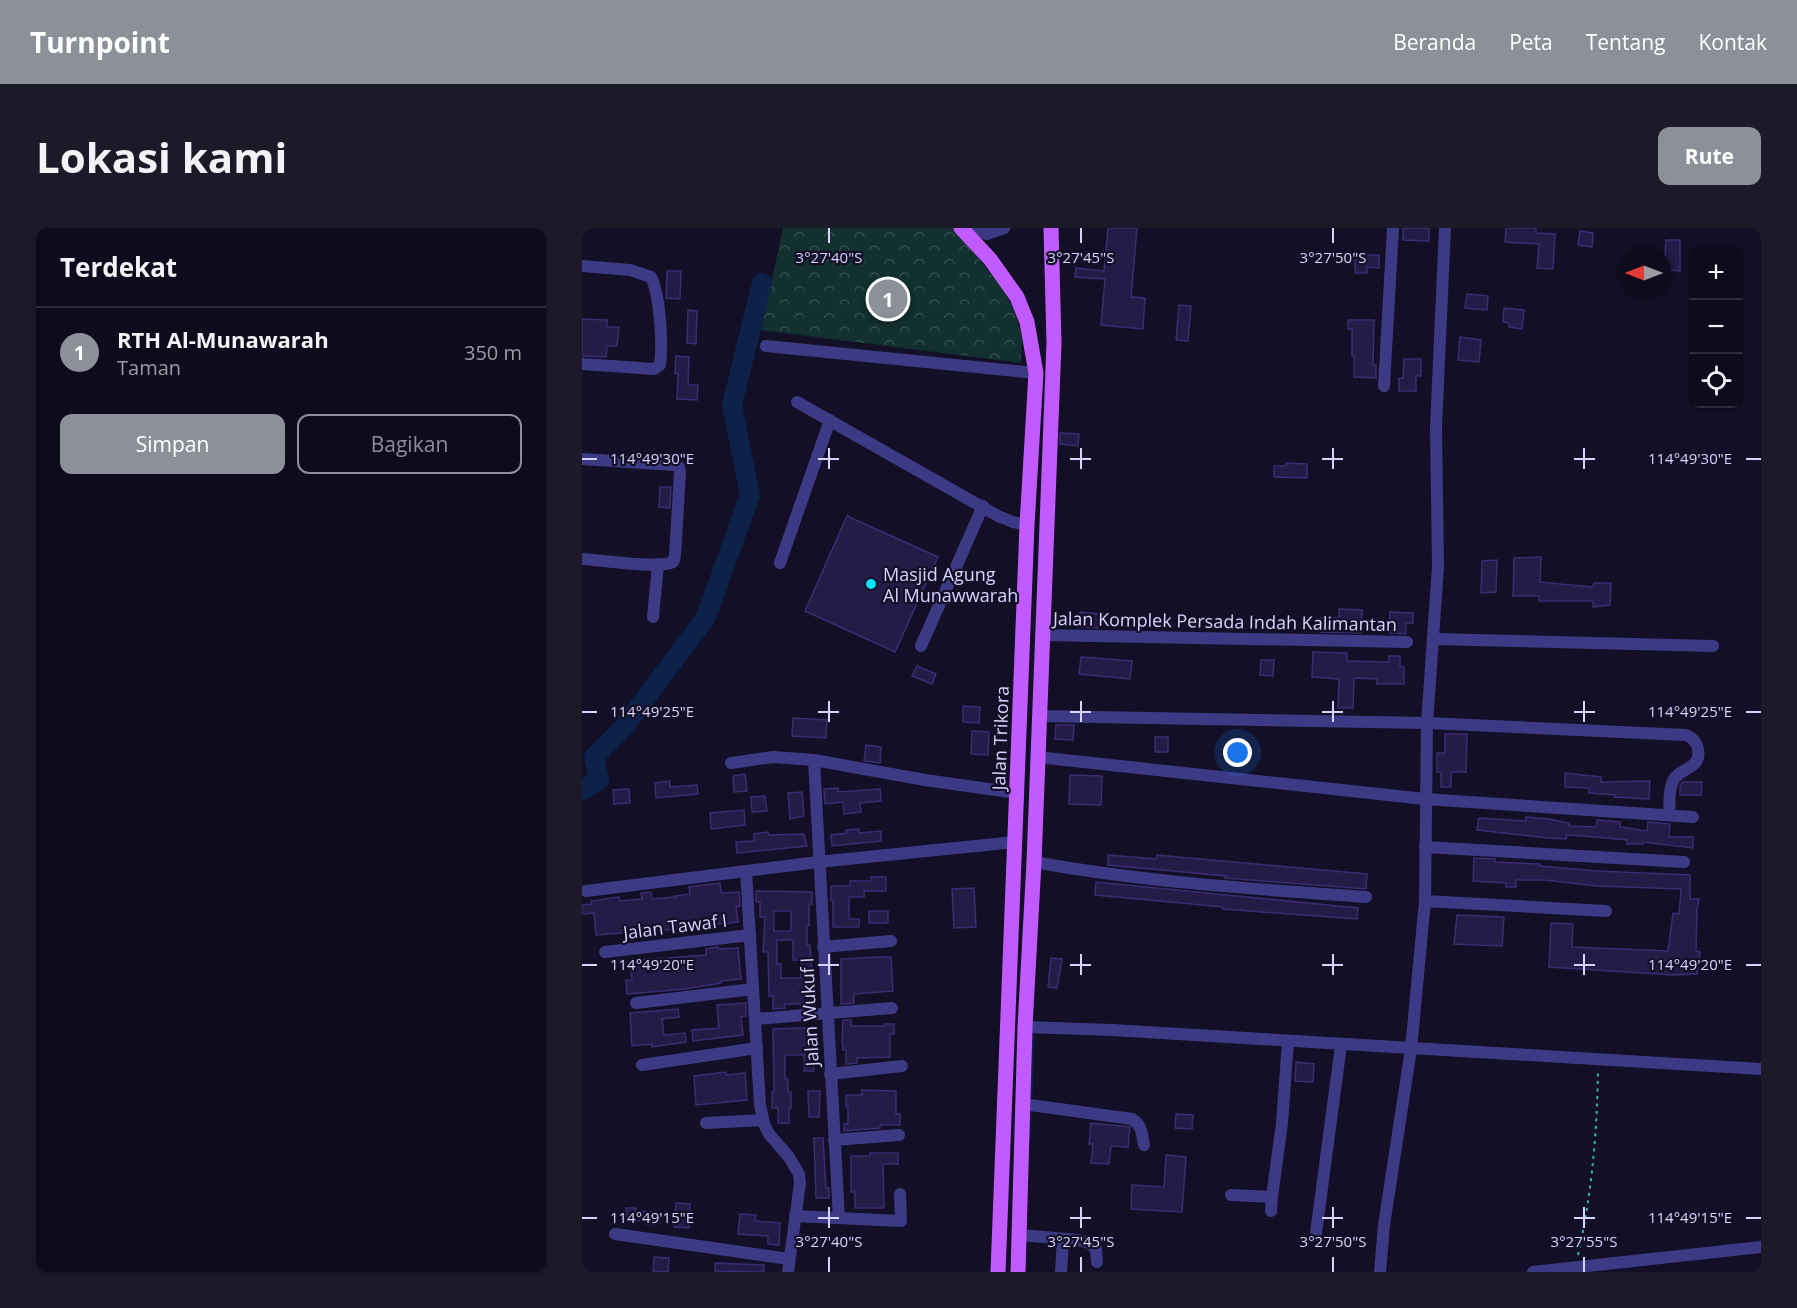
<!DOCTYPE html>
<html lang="id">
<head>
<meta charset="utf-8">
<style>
  :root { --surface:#0e0b1c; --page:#1c1929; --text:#f1f3f6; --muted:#9b9ba3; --line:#2e2b3b; --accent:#8c9099 }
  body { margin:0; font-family:"Open Sans",sans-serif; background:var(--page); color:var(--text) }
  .controls { position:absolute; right:18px; top:18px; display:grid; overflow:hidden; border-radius:12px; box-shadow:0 2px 4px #0004 }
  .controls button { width:54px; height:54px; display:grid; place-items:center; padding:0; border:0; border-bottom:2px solid var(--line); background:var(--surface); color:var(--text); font:30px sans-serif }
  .compass { position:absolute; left:1035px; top:18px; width:54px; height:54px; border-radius:50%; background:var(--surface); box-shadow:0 2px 4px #0004; rotate:270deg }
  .you { position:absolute; left:656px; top:525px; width:21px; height:21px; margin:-15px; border:4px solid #fff; border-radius:50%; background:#1a73e8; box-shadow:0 0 0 9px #1a73e833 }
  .badge { display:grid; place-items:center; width:39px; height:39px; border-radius:50%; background:var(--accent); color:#fff; font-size:20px; font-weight:700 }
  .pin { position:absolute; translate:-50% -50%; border:3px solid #fff; box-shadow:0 2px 6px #0006 }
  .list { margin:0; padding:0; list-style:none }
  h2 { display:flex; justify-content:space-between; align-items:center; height:78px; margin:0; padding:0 24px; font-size:26px }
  h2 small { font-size:20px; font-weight:400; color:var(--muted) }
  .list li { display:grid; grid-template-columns:39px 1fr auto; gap:18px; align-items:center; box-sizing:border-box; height:90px; padding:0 24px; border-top:2px solid var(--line) }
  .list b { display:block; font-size:22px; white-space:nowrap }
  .list p { margin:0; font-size:20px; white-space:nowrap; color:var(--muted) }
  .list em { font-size:20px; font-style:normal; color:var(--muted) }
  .actions { display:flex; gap:12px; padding:18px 24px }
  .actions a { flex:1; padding:14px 0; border:2px solid var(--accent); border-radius:12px; text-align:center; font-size:21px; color:var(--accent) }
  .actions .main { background:var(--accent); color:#fff }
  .icon { flex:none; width:33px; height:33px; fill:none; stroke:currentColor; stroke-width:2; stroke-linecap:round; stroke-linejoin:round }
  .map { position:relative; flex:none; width:1179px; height:1044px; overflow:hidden; border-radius:12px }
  header { display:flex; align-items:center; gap:36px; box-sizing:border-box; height:84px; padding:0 30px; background:var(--accent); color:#fff }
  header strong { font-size:28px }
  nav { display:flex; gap:33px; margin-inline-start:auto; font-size:21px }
  .intro { display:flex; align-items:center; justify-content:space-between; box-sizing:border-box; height:144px; padding:0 36px }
  h1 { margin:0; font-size:42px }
  .button { padding:15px 27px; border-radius:12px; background:var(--accent); color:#fff; font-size:21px; font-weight:700 }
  main { display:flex; gap:36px; padding:0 36px }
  aside { flex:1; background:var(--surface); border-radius:12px; box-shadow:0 2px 4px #0004 }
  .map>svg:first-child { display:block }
  .park { fill:url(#park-crowns) }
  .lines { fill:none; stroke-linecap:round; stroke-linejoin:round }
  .stream { stroke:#0c2248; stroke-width:3 }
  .river { stroke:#0c2248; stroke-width:20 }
  .building { fill:#241b47; stroke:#3b2d73; stroke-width:1.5; fill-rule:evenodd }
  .path { stroke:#2fb8b0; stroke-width:2; stroke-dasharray:3 4.5; stroke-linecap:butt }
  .minor { stroke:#3d3a85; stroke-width:12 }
  .major { stroke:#c25bff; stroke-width:15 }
  .ticks { fill:none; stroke:#d9d4ff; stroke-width:2 }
  .poi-dot { fill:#00e5ff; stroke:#130f26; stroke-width:2 }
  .labels { text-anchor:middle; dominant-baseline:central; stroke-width:4.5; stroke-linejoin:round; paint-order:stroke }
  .poi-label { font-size:18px; fill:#d9d4ff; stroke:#130f26; text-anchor:start }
  .street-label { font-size:18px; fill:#d9d4ff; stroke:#130f26 }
  .ticks-label { font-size:15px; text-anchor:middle; fill:#d9d4ff; stroke:#130f26; stroke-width:4.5; stroke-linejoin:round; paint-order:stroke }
</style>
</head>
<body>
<header>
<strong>Turnpoint</strong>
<nav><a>Beranda</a><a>Peta</a><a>Tentang</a><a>Kontak</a></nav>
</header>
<div class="intro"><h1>Lokasi kami</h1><a class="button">Rute</a></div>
<main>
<aside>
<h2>Terdekat<small></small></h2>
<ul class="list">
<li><span class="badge">1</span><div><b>RTH Al-Munawarah</b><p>Taman</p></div><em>350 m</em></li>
</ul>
<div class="actions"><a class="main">Simpan</a><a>Bagikan</a></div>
</aside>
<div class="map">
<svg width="1179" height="1044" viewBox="0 0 1179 1044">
  <defs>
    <pattern id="park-crowns" width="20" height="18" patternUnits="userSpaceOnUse" patternTransform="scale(1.5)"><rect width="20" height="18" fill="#12302f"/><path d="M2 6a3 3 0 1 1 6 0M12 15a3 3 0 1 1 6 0" fill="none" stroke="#344d4e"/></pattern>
  </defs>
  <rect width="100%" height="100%" fill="#130f26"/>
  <path class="park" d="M201 0H374L405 42 419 57 433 84 440 111 439 135 179 102Z"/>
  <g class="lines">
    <g class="stream">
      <path d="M449 868 451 808"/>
      <path d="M447 911 448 886"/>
    </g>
    <path class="river" d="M0 562 17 552 12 529 42 499 124 389 168 267 150 177 180 55"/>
  </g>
  <g class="building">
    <path d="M526 0H555L549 69 563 70 561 101 519 97 523 51 493 49 494 40 522 43Z"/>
    <path d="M821 0H847V13L821 12Z"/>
    <path d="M924 0H954V5L973 6 971 41 955 40 957 16 923 14Z"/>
    <path d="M998 3 1011 5 1010 19 996 17Z"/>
    <path d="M1084 12H1098V43L1080 41V28L1083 29Z"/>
    <path d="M773 27H797V40L785 39V45H773Z"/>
    <path d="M85 43H99L98 71 84 70Z"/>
    <path d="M885 66 906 68 905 82 883 80Z"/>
    <path d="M597 77 609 78 606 113 594 112Z"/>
    <path d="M922 80 942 82 940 101 927 99V95L921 94Z"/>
    <path d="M106 82 115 83 114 116 105 115Z"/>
    <path d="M0 91 25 92V99H37L35 118H25L24 129 0 128Z"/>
    <path d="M766 92H792L791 137H794V150L772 149V128H770V101H766Z"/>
    <path d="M878 109 899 112 897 134 876 132Z"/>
    <path d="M94 128 107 129 106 157H116L115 172 95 171 96 146H93Z"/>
    <path d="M822 131H839V148H834V163H817V150H821Z"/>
    <path d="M478 205 497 206 496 218 478 216Z"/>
    <path d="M704 235 725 236V250L692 249V238H704Z"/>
    <path d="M78 259H89L88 280 77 279Z"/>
    <path d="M265 288 356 329 313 424 223 383Z"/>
    <path d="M959 329 958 354 1011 359 1012 355H1029L1028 377 1011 379V373H957V368H931L932 330Z"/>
    <path d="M915 332 914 364 899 365 900 333Z"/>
    <path d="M757 381 780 382 779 405 738 404V390H757Z"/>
    <path d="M498 384 518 386 516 400 496 399Z"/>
    <path d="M808 384 831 385V395H824V406L807 405Z"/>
    <path d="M731 424 765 425V433L807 434V428H818V438L822 439V456H795V451L772 450 771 480H756L757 451 730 449Z"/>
    <path d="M499 429 550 433 548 451 497 446Z"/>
    <path d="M679 432H692L691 448 678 447Z"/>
    <path d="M335 438 354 446 350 456 330 448Z"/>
    <path d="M381 478 398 479 397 495 381 494Z"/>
    <path d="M211 490 245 492 244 510 210 508Z"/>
    <path d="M474 497H492L491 512 473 511Z"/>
    <path d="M390 503 407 504 406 527 389 526Z"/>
    <path d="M863 506H885L884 544H869V559H859V544H855V525H863Z"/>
    <rect x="573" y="509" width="13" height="15"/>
    <path d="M284 517 299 519 298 535 282 533Z"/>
    <path d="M983 545 1019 549V554L1068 553 1067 571 1032 569 1033 567 1007 565V560L983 559Z"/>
    <path d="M163 546 165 563 152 564 151 548Z"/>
    <path d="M488 547 520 548 519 577 487 576Z"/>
    <path d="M88 553V559L115 557 116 566 74 570 73 555Z"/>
    <path d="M1101 554H1120L1119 567H1098V558Z"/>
    <path d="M256 560V564L298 561 299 573 278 575 279 584 262 586 261 574 243 576 242 561Z"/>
    <path d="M47 561 48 575 32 576 31 562Z"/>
    <path d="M220 564 222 588 208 591 206 565Z"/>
    <path d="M183 568 185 583 170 584 169 569Z"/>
    <path d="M162 582 163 597 129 601 128 585Z"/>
    <path d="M944 589 967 591 987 595V598L1014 599 1015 592 1038 594V599L1065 603 1066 594 1088 596 1087 609H1111V620L1061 614V616H1045V612L1013 609 985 607 984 611 966 610 895 602 897 590 944 593Z"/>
    <path d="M277 601V605L299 603V613L250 618 249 607 264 605V602Z"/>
    <path d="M186 604 187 607 222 606 225 618 155 625 154 614 172 613V606Z"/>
    <path d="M526 627 574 631 575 627 785 646 784 661 643 650 644 648 526 637Z"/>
    <path d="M892 630 913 631V634L958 636V638L1016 643 1108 647V671H1117L1115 681 1114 723 1118 724 1115 746 1092 747 967 739 969 695 991 696 990 719 1086 723 1091 685 1097 686 1099 661 1015 658 962 652H934V659H924V655L891 653Z"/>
    <path d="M289 649H304V663H282V669H267V691H277V699H251V672H249V658H268V653H289Z"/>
    <path d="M514 654 776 680 775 691 641 681V679L513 667Z"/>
    <path d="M138 655 139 665 157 664 158 678 154 679 156 694 106 699V702L96 703V701L14 707 12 685 0 686V677L10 676 9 673 37 669 38 673 60 671 59 665 69 664 70 671 94 669 93 668 108 666 107 659Z"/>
    <path d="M392 660 394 699 372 700 370 661Z"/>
    <path d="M174 663 230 664V676H227V698H225V717H228L230 749 229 776H203V780L191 781V768H187L186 724H181L183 689H178V674H174ZM192 683H209V703H192ZM195 712H211V732H219V750H199V736H195Z"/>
    <rect x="287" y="683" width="19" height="12"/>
    <path d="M875 687 922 689 920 718 872 716Z"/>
    <path d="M136 719V721L156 720 159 751 139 753V755L103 761 45 766 44 752H50L48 733 124 727V721Z"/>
    <path d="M298 729H309L311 763 272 766V775L259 776V731Z"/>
    <path d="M469 730 480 731 475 760 466 759Z"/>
    <path d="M164 775V788L159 789 161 807 111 813 110 802 137 800 135 777Z"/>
    <path d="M96 781 97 789 80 791 82 807 103 805 104 814 70 819V816L50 818 48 785Z"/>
    <path d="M261 792H269V798H302V796H312V806H308V829L275 830V835L264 836V822H261L260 813Z"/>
    <path d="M217 800H229V811H232V843H222V827H203V851H206V864H209V880H207V895H196V880H190V864H192L191 801Z"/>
    <path d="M714 834 732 836 731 854 713 853Z"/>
    <path d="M144 844V847L163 845 165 872 114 877 112 848Z"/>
    <path d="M280 862 314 863V886H318V897H298V900L262 903V896H266V878H264V867H280Z"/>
    <path d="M226 863H238L237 889H227Z"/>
    <path d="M594 886 611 887 610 901 593 900Z"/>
    <path d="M509 895 548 899 546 919 529 918 527 936 509 935 511 916H507Z"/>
    <path d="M232 910H241L244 960H247V970H234Z"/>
    <path d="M288 925H316V936H301L302 980H273V964H269V928H288Z"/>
    <path d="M584 927 604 929 600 984 549 981 550 957 582 959Z"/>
    <path d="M94 975 108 976 107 1000 92 999Z"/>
    <path d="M44 980H54L53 983 74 984 73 997 64 996V993L44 992Z"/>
    <path d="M158 986 174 987 173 993 198 995 197 1017 186 1016V1008L156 1006Z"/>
    <path d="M72 1029 87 1030 86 1044 71 1043Z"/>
    <path d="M133 1035 182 1037V1044L133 1043Z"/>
  </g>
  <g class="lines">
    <path class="path" d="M996 1027C1010 965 1015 905 1016 842"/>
    <g class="minor">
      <path d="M381 0 405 6 422 0"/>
      <path d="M0 38 48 42 69 49C78 67 81 117 78 137L72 141 0 136"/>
      <path d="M184 118 454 145"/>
      <path d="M802 158 811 0"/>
      <path d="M215 174 416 288 431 294 445 297"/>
      <path d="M0 231 93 237 97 239 98 244 93 328 91 334C76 341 19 332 0 331"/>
      <path d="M198 335 248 192"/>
      <path d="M71 389 76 337"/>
      <path d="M460 407 825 414"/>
      <path d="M851 411 1131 418"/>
      <path d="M339 418 401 278"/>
      <path d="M457 488 845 495 1104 507C1111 510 1115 514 1116 521 1120 542 1097 539 1091 553 1086 563 1088 577 1087 587"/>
      <path d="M455 529 843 571 1111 589"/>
      <path d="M232 532 257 990"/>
      <path d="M149 535 191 529 232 532 343 552 435 565"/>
      <path d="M843 619 1102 634"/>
      <path d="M452 634C562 654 673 661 784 669"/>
      <path d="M164 643 178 877 182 896 187 906 207 929 217 946 218 955 206 1044"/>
      <path d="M4 663 236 634 433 614"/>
      <path d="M843 673 1024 683"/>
      <path d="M241 719 309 713"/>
      <path d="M23 724 168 707"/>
      <path d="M54 775 171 761"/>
      <path d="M173 791 310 780"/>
      <path d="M443 799 530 802 1179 841"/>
      <path d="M60 837 175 820"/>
      <path d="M248 846 320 838"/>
      <path d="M441 876 550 891C560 897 560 906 562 917"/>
      <path d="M124 895 181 892"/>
      <path d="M252 912 317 907"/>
      <path d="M649 967 690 969 700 895 706 814"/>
      <path d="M689 983 690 969"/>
      <path d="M213 988 319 993 318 966"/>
      <path d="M734 1005 759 817"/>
      <path d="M33 1006 207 1031"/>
      <path d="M438 1007 497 1012 507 1015 514 1021 515 1034"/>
      <path d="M479 1044 481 1011"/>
      <path d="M798 1044 802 997 829 821 843 673 845 495 856 339 854 199 863 0"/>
      <path d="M951 1044 1179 1019"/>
    </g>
    <g class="major">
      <path d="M379 0 408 31 435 69 445 94 454 145 445 297 416 1044"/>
      <path d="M436 1044 443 799 452 634 472 115 469 0"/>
    </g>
  </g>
  <path class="ticks" d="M247 0V15M499 0V15M751 0V15M247 220V241M499 220V241M751 220V241M1002 220V241M0 231H15M236 231H257M488 231H509M740 231H761M992 231H1013M1164 231H1179M247 473V494M499 473V494M751 473V494M1002 473V494M0 484H15M236 484H257M488 484H509M740 484H761M992 484H1013M1164 484H1179M247 726V747M499 726V747M751 726V747M1002 726V747M0 737H15M236 737H257M488 737H509M740 737H761M992 737H1013M1164 737H1179M247 979V1000M499 979V1000M751 979V1000M1002 979V1000M0 990H15M236 990H257M488 990H509M740 990H761M992 990H1013M1164 990H1179M247 1029V1044M499 1029V1044M751 1029V1044M1002 1029V1044"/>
  <circle class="poi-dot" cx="289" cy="356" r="6"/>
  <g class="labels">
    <g class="poi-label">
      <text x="301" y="346">Masjid Agung<tspan x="301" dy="21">Al Munawwarah</tspan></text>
    </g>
    <g class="street-label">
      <text transform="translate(643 393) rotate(1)">Jalan Komplek Persada Indah Kalimantan</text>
      <text transform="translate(418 510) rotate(-88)">Jalan Trikora</text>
      <text transform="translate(93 698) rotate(-7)">Jalan Tawaf I</text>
      <text transform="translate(227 784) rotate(-93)">Jalan Wukuf I</text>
    </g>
  </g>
  <g class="ticks-label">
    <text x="247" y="35">3°27'40"S</text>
    <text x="499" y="35">3°27'45"S</text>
    <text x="751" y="35">3°27'50"S</text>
    <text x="1108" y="236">114°49'30"E</text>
    <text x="70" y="236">114°49'30"E</text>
    <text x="1108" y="489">114°49'25"E</text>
    <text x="70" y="489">114°49'25"E</text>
    <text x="1108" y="742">114°49'20"E</text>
    <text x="70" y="742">114°49'20"E</text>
    <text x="1108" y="995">114°49'15"E</text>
    <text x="70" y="995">114°49'15"E</text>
    <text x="247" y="1019">3°27'40"S</text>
    <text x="499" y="1019">3°27'45"S</text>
    <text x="751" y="1019">3°27'50"S</text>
    <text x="1002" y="1019">3°27'55"S</text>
  </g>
</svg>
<div class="controls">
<button>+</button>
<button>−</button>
<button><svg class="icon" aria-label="locate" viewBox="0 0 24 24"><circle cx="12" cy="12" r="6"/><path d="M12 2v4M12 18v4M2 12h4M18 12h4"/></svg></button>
</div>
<svg class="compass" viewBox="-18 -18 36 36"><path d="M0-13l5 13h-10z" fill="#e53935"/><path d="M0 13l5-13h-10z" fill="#9b9ba3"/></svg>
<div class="you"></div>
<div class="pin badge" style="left:306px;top:71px">1</div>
</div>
</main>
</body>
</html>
